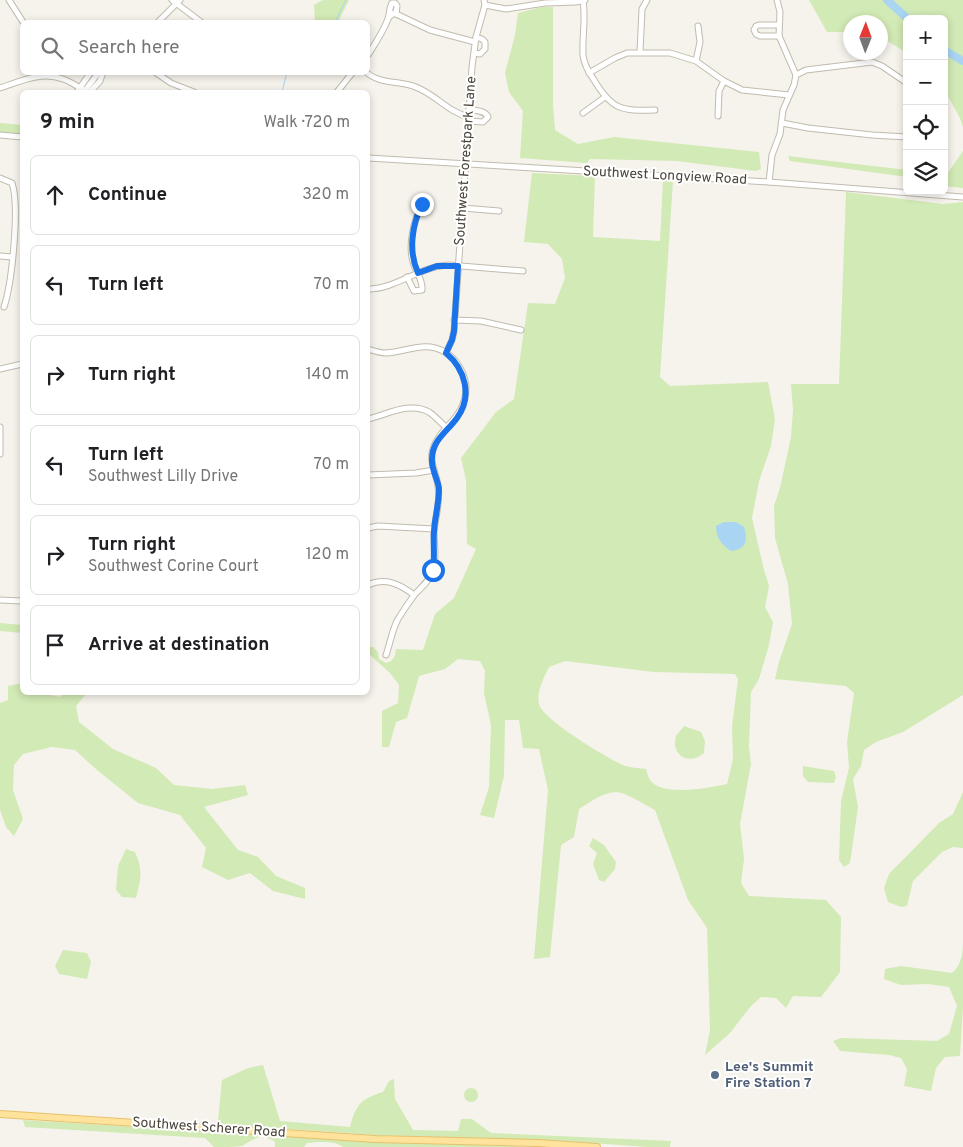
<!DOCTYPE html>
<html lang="en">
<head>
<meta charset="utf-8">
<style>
  :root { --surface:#fff; --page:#f2f2f2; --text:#202124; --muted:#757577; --line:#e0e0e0 }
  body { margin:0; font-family:Overpass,sans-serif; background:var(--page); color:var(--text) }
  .controls { position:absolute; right:15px; top:15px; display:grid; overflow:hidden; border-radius:8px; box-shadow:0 2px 8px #0003 }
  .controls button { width:45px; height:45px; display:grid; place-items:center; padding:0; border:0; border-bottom:1px solid var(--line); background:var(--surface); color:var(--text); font:25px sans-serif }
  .compass { position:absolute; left:843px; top:15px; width:45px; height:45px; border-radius:50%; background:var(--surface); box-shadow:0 2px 8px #0003; rotate:1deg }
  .stop { position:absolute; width:15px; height:15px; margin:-11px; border:4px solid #1a73e8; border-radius:50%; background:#fff }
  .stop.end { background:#1a73e8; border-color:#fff; box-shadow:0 1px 5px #0008 }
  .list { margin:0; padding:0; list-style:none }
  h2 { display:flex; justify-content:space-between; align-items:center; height:65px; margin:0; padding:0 20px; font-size:21px }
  h2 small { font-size:16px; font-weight:400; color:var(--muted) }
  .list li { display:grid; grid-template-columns:32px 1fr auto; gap:15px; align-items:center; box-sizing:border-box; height:80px; margin:0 10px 10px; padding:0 10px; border:1px solid var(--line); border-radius:8px }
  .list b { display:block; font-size:19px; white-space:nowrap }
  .list p { margin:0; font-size:16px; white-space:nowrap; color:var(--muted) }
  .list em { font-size:16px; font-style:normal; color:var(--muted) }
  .icon { flex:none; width:28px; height:28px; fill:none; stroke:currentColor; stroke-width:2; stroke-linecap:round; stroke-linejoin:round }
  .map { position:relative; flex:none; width:963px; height:1147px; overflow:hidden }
  .search { position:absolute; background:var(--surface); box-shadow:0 2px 8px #0003; left:20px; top:20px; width:350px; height:55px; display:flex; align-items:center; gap:12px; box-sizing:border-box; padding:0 18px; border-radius:8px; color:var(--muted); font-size:19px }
  .panel { position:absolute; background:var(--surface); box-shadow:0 2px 8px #0003; left:20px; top:90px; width:350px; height:605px; border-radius:8px }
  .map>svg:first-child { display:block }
  .green { fill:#d2eab5; fill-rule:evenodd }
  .water { fill:#a9d4f2 }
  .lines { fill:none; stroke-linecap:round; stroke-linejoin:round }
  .stream { stroke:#a9d4f2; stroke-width:1 }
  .river { stroke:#a9d4f2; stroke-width:8 }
  .minor-casing { stroke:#c2bbae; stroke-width:7 }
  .major-casing { stroke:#e6c16a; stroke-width:8 }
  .minor { stroke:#fff; stroke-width:5 }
  .major { stroke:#ffe39c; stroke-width:6 }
  .route { stroke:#1a73e8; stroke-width:6 }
  .service-dot { fill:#5c6f8a; stroke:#fff; stroke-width:2 }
  .labels { text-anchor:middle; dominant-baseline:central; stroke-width:4; stroke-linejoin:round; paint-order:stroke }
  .street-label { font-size:14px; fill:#4b4439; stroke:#fff }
  .service-label { font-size:14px; font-weight:bold; fill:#4e5e75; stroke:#fff; text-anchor:start }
</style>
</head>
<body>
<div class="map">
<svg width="963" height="1147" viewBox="0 0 963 1147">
  <rect width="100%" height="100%" fill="#f6f3ec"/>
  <g class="green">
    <path d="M323 0H349L338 22H315L314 5Z"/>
    <path d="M809 0H884L907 20V53L881 37 880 22H850V32H827Z"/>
    <path d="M888 0H963V128L960 118 944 89V19H907L900 10Z"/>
    <path d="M542 7H553V105L555 130 578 144 614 137 759 152 761 169 756 171 677 161 590 159 587 163 520 158 523 111 509 92 505 73 515 35 518 13Z"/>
    <path d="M0 123 22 125V134L0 132Z"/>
    <path d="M963 151V188L944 186V174H947Z"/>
    <path d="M788 156 907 170V177L790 161Z"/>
    <path d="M532 173 595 176 593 237 660 241 663 180 673 181 660 377 670 386 768 382 775 419 771 446 759 481 752 518 764 570 769 586 765 607 773 622 769 645 759 679 751 692 749 747 751 764 740 824 744 859 741 883 749 896 826 900 841 917 840 972 821 997 793 996 786 1008 776 998 761 997 751 1006 730 1033 705 1055 710 1030 707 928 688 900 655 810C617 789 617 784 579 809L574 837 561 845 550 957 534 959 548 790 539 749 523 748 519 720H505L504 776 494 818 480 815 489 787 491 725 484 693 485 671 480 661 458 659 445 669 419 676 407 718 396 722 389 747H382V711L398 703 399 685 390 673 370 655H368V647H373L378 652 379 659 386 663 391 661 395 656 396 649 423 650 435 614 454 598 476 549 467 544 466 480 461 458 496 412 514 399 528 303 555 304 565 278 562 259 548 244 524 242ZM565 661 654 672 735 674 738 679 732 726 733 759 727 784C709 788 662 797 650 780 648 777 647 772 646 769 639 768 630 768 623 765 607 758 542 719 539 704 536 692 544 678 549 667Z"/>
    <path d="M846 192 943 204 963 202V695L903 732 876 742 864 750 861 766 853 779 858 807 850 863 844 867 839 860 841 801 849 768 847 742 854 693 846 686 775 679 779 662 792 624 788 584 775 538 774 506 780 488 791 437 793 410 791 384H839Z"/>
    <path d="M0 623 22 625V633L0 631Z"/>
    <path d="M22 683V692L42 693 60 697 65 693H87L76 706 79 722 113 749 156 768 174 785 212 789 245 785 248 795 204 807 238 850 258 857 276 876 305 888V899L273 891 250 873 228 880 202 867 206 848 180 815 138 803 97 770 75 750 52 747 23 754 14 765 13 790 23 819 14 836 6 827 0 810V703L8 700V686Z"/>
    <path d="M684 726 701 732 705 741 704 753C690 766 670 756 676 736 678 733 682 729 684 726Z"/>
    <path d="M803 766 834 771 836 777 834 783 808 782 803 776Z"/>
    <path d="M963 792V848L953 847 942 852 913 881 907 906 901 907 888 902 884 888 889 874 939 823 953 814Z"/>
    <path d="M593 838 604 845 616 862 615 869 604 882 599 880 593 864 597 853 589 846Z"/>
    <path d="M126 849 135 852C143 870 141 879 136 898L122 897 116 890 118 866Z"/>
    <path d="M963 937V1007L960 1056 945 1057 936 1068 931 1091 904 1086 907 1069 901 1058 889 1055 840 1051 833 1041 841 1038 937 1041 949 1034 957 1006 949 987 928 984 901 985 884 979 885 969 901 966 952 973C963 964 963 950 963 937Z"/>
    <path d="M63 950 87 953 91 962 87 979 59 974 55 966Z"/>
    <path d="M263 1065 280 1121 350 1127C356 1104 361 1099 383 1092L389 1081 394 1079 395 1099 413 1130 458 1131 461 1119H472L491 1133 671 1141 670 1147H647L564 1141 375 1135 220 1124 218 1120 222 1080 248 1068Z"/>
    <circle cx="471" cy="1095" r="7"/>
    <path d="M23 1120 367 1141 533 1147H343C334 1140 318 1142 307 1143L304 1147H275V1142C261 1132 254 1139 242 1146 236 1147 221 1147 214 1147L205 1138 25 1127Z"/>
  </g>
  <path class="water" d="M724 522H736L744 527C748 541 746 549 731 551 721 544 716 538 716 526Z"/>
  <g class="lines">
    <g class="stream">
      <path d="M335 22 346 0"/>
      <path d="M282 92 287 72"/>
    </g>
    <g class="river">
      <path d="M887 0 908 19"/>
      <path d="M944 50 963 61"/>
    </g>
    <g class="minor-casing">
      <g id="minor">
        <path d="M9 0 23 22"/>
        <path d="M172 0 201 22"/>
        <path d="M583 1C586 19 582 37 583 55 584 64 589 73 594 80 612 110 621 111 655 110"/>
        <path d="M485 5 506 9 545 3 576 2 585 0"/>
        <path d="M389 17 394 13 430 30 475 42"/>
        <path d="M158 22 180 0"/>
        <path d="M778 25H759L756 26 754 30 756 34 760 36H779"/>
        <path d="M640 52 642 9 647 0"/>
        <path d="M474 53 480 54 485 49V42L482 39 476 37"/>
        <path d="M368 55C375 44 383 32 388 19 390 13 389 8 392 3H395L397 6 396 14"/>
        <path d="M696 61 700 42 698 26"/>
        <path d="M155 72 171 83 194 92"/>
        <path d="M366 72C380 85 402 80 418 88 437 96 448 112 469 117"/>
        <path d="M589 73 615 58 627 53H670L696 61 724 81 742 90 789 95"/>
        <path d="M796 75 806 70 872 62 882 66 907 83"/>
        <path d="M0 88C21 81 41 71 63 79 72 82 79 88 88 92"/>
        <path d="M77 92 91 72"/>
        <path d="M84 92 99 72"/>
        <path d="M90 92 100 81 103 72"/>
        <path d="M337 92 353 72"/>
        <path d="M583 113 605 97"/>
        <path d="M718 116 719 91 724 81"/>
        <path d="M469 121 483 122 488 117C485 110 476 111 469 109"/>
        <path d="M782 123 808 128 872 135 907 137"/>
        <path d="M0 135 22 137"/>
        <path d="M368 158 769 182 963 197"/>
        <path d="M0 178 12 183C20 206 12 283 4 307"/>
        <path d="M769 182 772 155 780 134 783 110 794 85 796 75 779 36 780 12 777 0"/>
        <path d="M463 208 499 211"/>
        <path d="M0 256 12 257"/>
        <path d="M407 277 414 291 422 290C423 281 417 273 414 265 407 246 414 220 422 204"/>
        <path d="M368 289C396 289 420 266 449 265L523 271"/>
        <path d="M454 320 481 321 521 330"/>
        <path d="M368 349C374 351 380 353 386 353 407 352 425 340 445 352 457 359 465 374 466 387 466 421 438 425 432 453 430 465 437 475 438 486 441 501 435 517 434 532 434 544 437 558 433 570 430 580 422 587 415 594 409 602 403 611 398 619 392 630 390 644 386 655"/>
        <path d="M446 353 452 340 454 331 472 67 476 37 485 5 484 0"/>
        <path d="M0 369 22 364"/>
        <path d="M368 419C386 415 410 401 429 412 435 416 441 423 447 428"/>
        <path d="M0 427V454"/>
        <path d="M368 475 416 473 434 470"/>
        <path d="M368 528 378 526 434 529"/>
        <path d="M368 585C385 577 400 584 414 595"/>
        <path d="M0 600 22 601"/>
      </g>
    </g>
    <g class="major-casing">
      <path id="major" d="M0 1114 375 1139 538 1143 597 1147"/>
    </g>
    <use href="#minor" class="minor"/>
    <use href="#major" class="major"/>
  </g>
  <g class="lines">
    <path class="route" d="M422 204C412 225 408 251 418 273L437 266H458L454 331 452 340 446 353C465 369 473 396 457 418 447 432 432 440 432 459 431 469 438 479 439 489 439 503 435 517 434 531 433 544 435 557 433 570"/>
  </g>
  <circle class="service-dot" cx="715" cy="1075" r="5"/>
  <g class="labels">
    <g class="street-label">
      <text transform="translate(466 161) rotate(-86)">Southwest Forestpark Lane</text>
      <text transform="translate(665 176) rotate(3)">Southwest Longview Road</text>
      <text transform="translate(209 1128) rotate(4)">Southwest Scherer Road</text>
    </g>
    <g class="service-label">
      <text x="725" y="1067">Lee's Summit<tspan x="725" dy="16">Fire Station 7</tspan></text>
    </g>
  </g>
</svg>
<div class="controls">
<button>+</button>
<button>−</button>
<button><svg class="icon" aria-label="locate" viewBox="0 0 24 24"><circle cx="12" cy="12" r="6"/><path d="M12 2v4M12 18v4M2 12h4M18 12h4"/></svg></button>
<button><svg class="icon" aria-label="layers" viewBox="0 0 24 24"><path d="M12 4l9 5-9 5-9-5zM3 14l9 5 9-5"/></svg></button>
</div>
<svg class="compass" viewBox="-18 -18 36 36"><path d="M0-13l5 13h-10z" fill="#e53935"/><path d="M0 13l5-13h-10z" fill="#757577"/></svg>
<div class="stop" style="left:433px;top:570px"></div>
<div class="stop end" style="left:422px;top:204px"></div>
<div class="search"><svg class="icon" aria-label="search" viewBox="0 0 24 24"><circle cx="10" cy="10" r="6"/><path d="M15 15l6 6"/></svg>Search here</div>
<section class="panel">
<h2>9 min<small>Walk · 720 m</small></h2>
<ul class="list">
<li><svg class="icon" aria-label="ahead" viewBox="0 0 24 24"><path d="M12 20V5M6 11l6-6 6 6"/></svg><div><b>Continue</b></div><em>320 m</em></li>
<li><svg class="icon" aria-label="left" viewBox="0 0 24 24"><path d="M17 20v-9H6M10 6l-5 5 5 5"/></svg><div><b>Turn left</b></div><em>70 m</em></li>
<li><svg class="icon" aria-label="right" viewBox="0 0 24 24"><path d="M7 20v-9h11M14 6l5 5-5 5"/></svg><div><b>Turn right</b></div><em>140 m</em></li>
<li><svg class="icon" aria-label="left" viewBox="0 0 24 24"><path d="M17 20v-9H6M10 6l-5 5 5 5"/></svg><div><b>Turn left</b><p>Southwest Lilly Drive</p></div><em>70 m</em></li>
<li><svg class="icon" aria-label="right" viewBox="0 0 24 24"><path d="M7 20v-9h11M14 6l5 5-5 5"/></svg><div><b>Turn right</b><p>Southwest Corine Court</p></div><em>120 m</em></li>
<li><svg class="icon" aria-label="arrive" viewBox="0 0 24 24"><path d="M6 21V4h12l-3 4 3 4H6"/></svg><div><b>Arrive at destination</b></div></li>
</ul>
</section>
</div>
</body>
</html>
